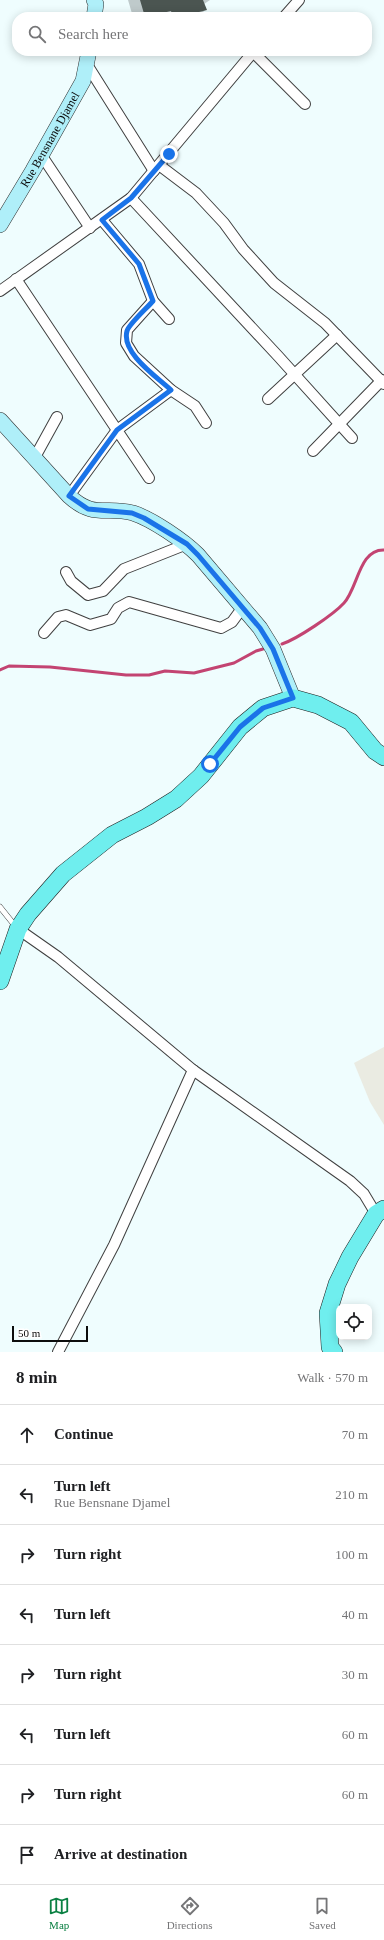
<!DOCTYPE html>
<html lang="en">
<head>
<meta charset="utf-8">
<style>
  :root { --surface:#fff; --page:#f2f2f2; --text:#202124; --muted:#757577; --line:#e0e0e0; --accent:#0b8043 }
  body { margin:0; font-family:"Times New Roman",serif; background:var(--page); color:var(--text) }
  .controls { position:absolute; right:12px; bottom:12px; display:grid; overflow:hidden; border-radius:8px; box-shadow:0 2px 10px #0003 }
  .controls button { width:36px; height:36px; display:grid; place-items:center; padding:0; border:0; border-bottom:1px solid var(--line); background:var(--surface); color:var(--text); font:20px sans-serif }
  .scale { position:absolute; left:12px; bottom:10px; width:76px; box-sizing:border-box; padding-left:4px; border:2px solid #0d0d0d; border-top:0; font-size:11px; line-height:14px; white-space:nowrap; color:#0d0d0d; -webkit-text-stroke:3px #fff; paint-order:stroke }
  .stop { position:absolute; width:12px; height:12px; margin:-9px; border:3px solid #1a73e8; border-radius:50%; background:#fff }
  .stop.end { background:#1a73e8; border-color:#fff; box-shadow:0 1px 4px #0008 }
  .list { margin:0; padding:0; list-style:none }
  h2 { display:flex; justify-content:space-between; align-items:center; height:52px; margin:0; padding:0 16px; font-size:17px }
  h2 small { font-size:13px; font-weight:400; color:var(--muted) }
  .list li { display:grid; grid-template-columns:26px 1fr auto; gap:12px; align-items:center; box-sizing:border-box; height:60px; padding:0 16px; border-top:1px solid var(--line) }
  .list b { display:block; font-size:15px; white-space:nowrap }
  .list p { margin:0; font-size:13px; white-space:nowrap; color:var(--muted) }
  .list em { font-size:13px; font-style:normal; color:var(--muted) }
  .icon { flex:none; width:22px; height:22px; fill:none; stroke:currentColor; stroke-width:2; stroke-linecap:round; stroke-linejoin:round }
  .map { position:relative; flex:none; width:384px; height:1352px; overflow:hidden }
  .search { position:absolute; background:var(--surface); box-shadow:0 2px 10px #0003; left:12px; right:12px; top:12px; height:44px; display:flex; align-items:center; gap:10px; box-sizing:border-box; padding:0 14px; border-radius:16px; color:var(--muted); font-size:15px }
  .sheet { height:532px; background:var(--surface) }
  nav { display:flex; justify-content:space-around; align-items:center; box-sizing:border-box; height:56px; border-top:1px solid var(--line); background:var(--surface); font-size:11px; color:var(--muted) }
  nav a { display:grid; justify-items:center; gap:2px }
  nav .on { color:var(--accent) }
  .map>svg:first-child { display:block }
  .industrial { fill:#eaebe2 }
  .shadow { fill:#0003 }
  .lines { fill:none; stroke-linecap:round; stroke-linejoin:round }
  .stream { stroke:#c34472; stroke-width:3 }
  .building { fill:#4b5551 }
  .lane-casing { stroke:#404040; stroke-width:6 }
  .street-casing { stroke:#404040; stroke-width:12 }
  .secondary-casing { stroke:#2f2f2f; stroke-width:16 }
  .primary-casing { stroke:#1e1e1e; stroke-width:18 }
  .lane { stroke:#fff; stroke-width:5 }
  .street { stroke:#fff; stroke-width:10 }
  .secondary { stroke:#afeff9; stroke-width:15 }
  .primary { stroke:#6feeee; stroke-width:17 }
  .route { stroke:#1a73e8; stroke-width:5 }
  .labels { text-anchor:middle; dominant-baseline:central; stroke-width:4; stroke-linejoin:round; paint-order:stroke }
  .street-label { font-size:12px; fill:#0d0d0d; stroke:#fff }
</style>
</head>
<body>
<div class="map">
<svg width="384" height="1352" viewBox="0 0 384 1352">
  <rect width="100%" height="100%" fill="#effdfe"/>
  <path class="industrial" d="M384 1047V1125L370 1102 354 1063Z"/>
  <path class="shadow" d="M128 0H210L204 4 205 10 198 17H133Z"/>
  <g class="lines">
    <g class="stream">
      <path d="M282 644C297 639 333 615 344 603 358 588 359 549 384 550"/>
      <path d="M0 670 9 666 50 667 126 675H149L165 671 194 673 234 663 256 651 263 649"/>
    </g>
  </g>
  <path class="building" d="M140 0H203L207 10 179 17H173L171 11 145 17Z"/>
  <g class="lines">
    <g class="lane-casing">
      <path id="lane" d="M0 907 16 927"/>
    </g>
    <g class="street-casing">
      <g id="street">
        <path d="M284 17 299 0"/>
        <path d="M253 52 305 104"/>
        <path d="M86 63 154 171"/>
        <path d="M42 156 90 228"/>
        <path d="M159 165 196 193 224 223 243 249 274 283 325 323 384 384"/>
        <path d="M131 198 278 356 352 438"/>
        <path d="M102 220 139 264 153 301 169 319"/>
        <path d="M16 279 149 478"/>
        <path d="M0 291 131 198 254 51"/>
        <path d="M153 301 127 330 126 343 134 356 171 390 195 406 206 423"/>
        <path d="M268 399 337 335"/>
        <path d="M313 451 382 380"/>
        <path d="M35 457 57 417"/>
        <path d="M69 496 117 430 171 390"/>
        <path d="M66 572 71 581 88 595 103 591 124 569 187 544"/>
        <path d="M44 633 58 617 66 615 90 625 111 619 118 608 129 602 221 628 232 622 243 607"/>
        <path d="M18 929 58 957 193 1070 350 1181 364 1194 376 1214"/>
        <path d="M58 1352 114 1245 193 1070"/>
      </g>
    </g>
    <g class="secondary-casing">
      <g id="secondary">
        <path d="M94 0 96 4 94 17"/>
        <path id="s1" d="M0 225 33 170 83 81 89 51"/>
        <path d="M0 420 69 496C94 519 105 506 133 513 152 519 184 541 198 555L260 628 273 649 293 698"/>
      </g>
    </g>
    <g class="primary-casing">
      <g id="primary">
        <path d="M0 981 18 929 28 914 63 874 112 835 147 817 176 799 201 776 240 727 263 708 293 698 318 705 351 722 375 751 384 757"/>
        <path d="M334 1352 330 1347 328 1313 337 1284 350 1257 376 1214 384 1209"/>
      </g>
    </g>
    <use href="#lane" class="lane"/>
    <use href="#street" class="street"/>
    <use href="#secondary" class="secondary"/>
    <use href="#primary" class="primary"/>
  </g>
  <g class="lines">
    <path class="route" d="M169 154 131 198 102 220 139 264 153 301C147 308 129 324 127 331 121 353 157 377 171 390L117 430 69 496 88 509 132 513 144 518 187 544 198 555 260 628 273 649 293 698 263 708 240 727 210 764"/>
  </g>
  <g class="labels">
    <g class="street-label">
      <text stroke="none"><textPath href="#s1" startOffset="99">Rue Bensnane Djamel</textPath></text>
    </g>
  </g>
</svg>
<div class="controls">
<button><svg class="icon" aria-label="locate" viewBox="0 0 24 24"><circle cx="12" cy="12" r="6"/><path d="M12 2v4M12 18v4M2 12h4M18 12h4"/></svg></button>
</div>
<div class="scale">50 m</div>
<div class="stop" style="left:210px;top:764px"></div>
<div class="stop end" style="left:169px;top:154px"></div>
<div class="search"><svg class="icon" aria-label="search" viewBox="0 0 24 24"><circle cx="10" cy="10" r="6"/><path d="M15 15l6 6"/></svg>Search here</div>
</div>
<section class="sheet">
<h2>8 min<small>Walk · 570 m</small></h2>
<ul class="list">
<li><svg class="icon" aria-label="ahead" viewBox="0 0 24 24"><path d="M12 20V5M6 11l6-6 6 6"/></svg><div><b>Continue</b></div><em>70 m</em></li>
<li><svg class="icon" aria-label="left" viewBox="0 0 24 24"><path d="M17 20v-9H6M10 6l-5 5 5 5"/></svg><div><b>Turn left</b><p>Rue Bensnane Djamel</p></div><em>210 m</em></li>
<li><svg class="icon" aria-label="right" viewBox="0 0 24 24"><path d="M7 20v-9h11M14 6l5 5-5 5"/></svg><div><b>Turn right</b></div><em>100 m</em></li>
<li><svg class="icon" aria-label="left" viewBox="0 0 24 24"><path d="M17 20v-9H6M10 6l-5 5 5 5"/></svg><div><b>Turn left</b></div><em>40 m</em></li>
<li><svg class="icon" aria-label="right" viewBox="0 0 24 24"><path d="M7 20v-9h11M14 6l5 5-5 5"/></svg><div><b>Turn right</b></div><em>30 m</em></li>
<li><svg class="icon" aria-label="left" viewBox="0 0 24 24"><path d="M17 20v-9H6M10 6l-5 5 5 5"/></svg><div><b>Turn left</b></div><em>60 m</em></li>
<li><svg class="icon" aria-label="right" viewBox="0 0 24 24"><path d="M7 20v-9h11M14 6l5 5-5 5"/></svg><div><b>Turn right</b></div><em>60 m</em></li>
<li><svg class="icon" aria-label="arrive" viewBox="0 0 24 24"><path d="M6 21V4h12l-3 4 3 4H6"/></svg><div><b>Arrive at destination</b></div></li>
</ul>
</section>
<nav>
<a class="on"><svg class="icon" aria-label="map" viewBox="0 0 24 24"><path d="M3 6l6-2 6 2 6-2v14l-6 2-6-2-6 2zM9 4v14M15 6v14"/></svg>Map</a>
<a><svg class="icon" aria-label="directions" viewBox="0 0 24 24"><path d="M12 3l9 9-9 9-9-9zM9 14v-3h6M13 9l2 2-2 2"/></svg>Directions</a>
<a><svg class="icon" aria-label="saved" viewBox="0 0 24 24"><path d="M7 4h10v16l-5-4-5 4z"/></svg>Saved</a>
</nav>
</body>
</html>
